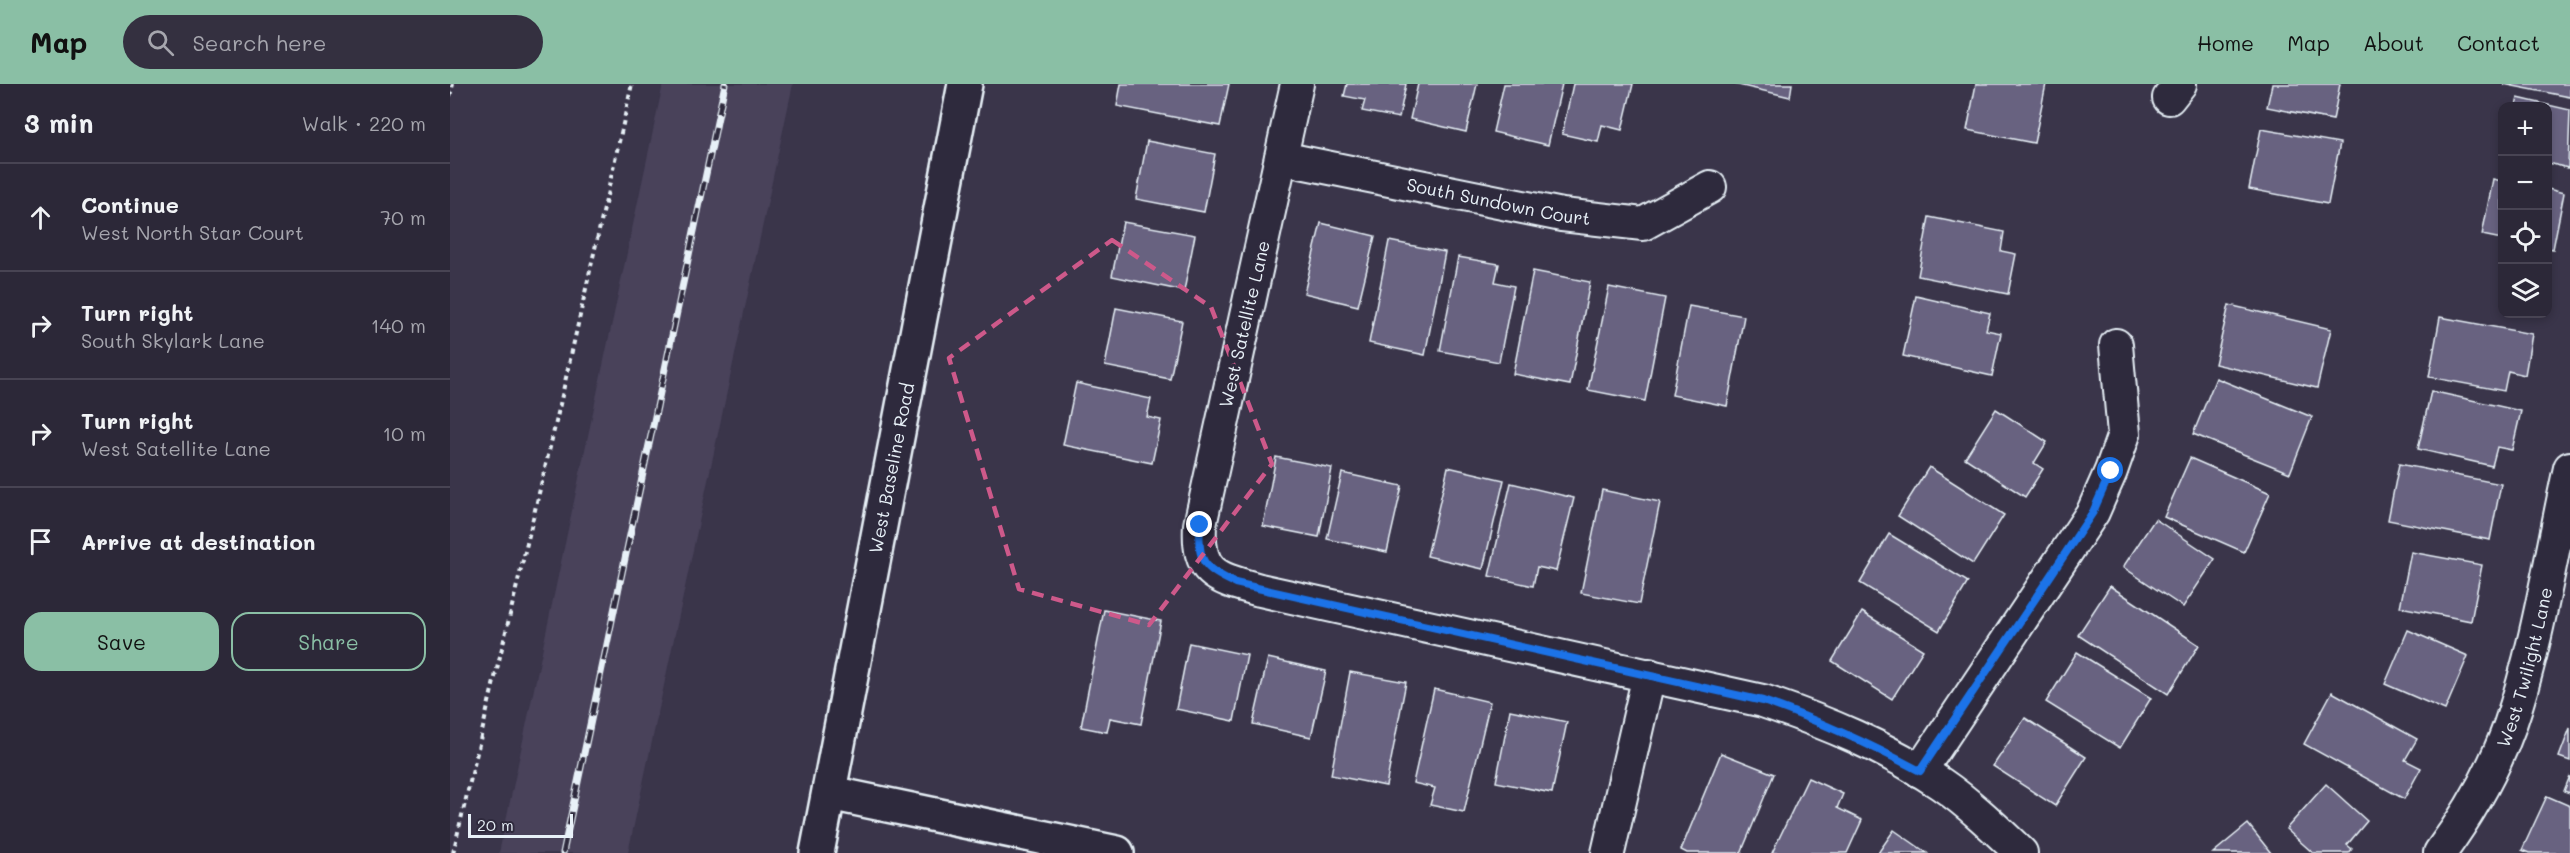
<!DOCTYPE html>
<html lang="en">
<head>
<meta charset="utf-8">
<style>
  :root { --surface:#2c2838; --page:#343040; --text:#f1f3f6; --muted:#a6a6ae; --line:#484453; --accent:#8abfa5 }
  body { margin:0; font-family:Mali,sans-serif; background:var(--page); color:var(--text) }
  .controls { position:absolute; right:18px; top:18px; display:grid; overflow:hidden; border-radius:12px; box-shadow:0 3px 9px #0003 }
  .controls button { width:54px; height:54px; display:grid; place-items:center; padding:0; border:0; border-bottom:2px solid var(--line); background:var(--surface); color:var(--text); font:30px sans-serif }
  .scale { position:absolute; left:18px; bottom:15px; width:105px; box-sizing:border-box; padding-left:6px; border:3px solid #e8f1f8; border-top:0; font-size:16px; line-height:21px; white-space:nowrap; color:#e8f1f8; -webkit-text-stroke:4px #2f2a3d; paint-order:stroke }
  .stop { position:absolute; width:18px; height:18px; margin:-14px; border:4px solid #1a73e8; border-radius:50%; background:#fff }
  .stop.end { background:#1a73e8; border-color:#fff; box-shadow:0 2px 6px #0008 }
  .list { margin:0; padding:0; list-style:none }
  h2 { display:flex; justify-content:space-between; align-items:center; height:78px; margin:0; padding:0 24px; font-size:26px }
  h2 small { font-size:20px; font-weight:400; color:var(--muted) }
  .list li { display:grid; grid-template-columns:39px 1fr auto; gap:18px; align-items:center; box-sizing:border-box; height:108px; padding:0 24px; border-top:2px solid var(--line) }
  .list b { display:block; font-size:22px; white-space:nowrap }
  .list p { margin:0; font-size:20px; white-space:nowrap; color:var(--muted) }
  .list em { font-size:20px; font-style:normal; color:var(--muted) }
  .actions { display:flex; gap:12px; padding:18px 24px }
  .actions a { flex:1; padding:14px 0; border:2px solid var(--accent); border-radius:18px; text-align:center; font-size:21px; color:var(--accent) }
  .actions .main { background:var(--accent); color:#111 }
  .icon { flex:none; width:33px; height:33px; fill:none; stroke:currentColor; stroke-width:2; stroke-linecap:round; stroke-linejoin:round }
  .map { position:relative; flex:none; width:2120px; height:769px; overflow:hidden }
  header { display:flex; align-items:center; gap:36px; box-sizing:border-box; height:84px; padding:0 30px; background:var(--accent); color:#111 }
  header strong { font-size:28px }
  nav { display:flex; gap:33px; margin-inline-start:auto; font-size:21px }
  .search { width:420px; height:54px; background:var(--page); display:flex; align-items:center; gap:15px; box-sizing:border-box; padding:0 21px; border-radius:33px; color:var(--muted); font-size:22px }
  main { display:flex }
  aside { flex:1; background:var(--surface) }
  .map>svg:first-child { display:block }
  .built { fill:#48425a }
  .building { fill:#686280; stroke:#e8f1f8; stroke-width:1.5 }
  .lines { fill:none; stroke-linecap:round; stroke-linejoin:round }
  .street-casing { stroke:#e8f1f8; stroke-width:36 }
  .secondary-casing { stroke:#e8f1f8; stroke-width:38 }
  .path { stroke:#e8f1f8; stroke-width:4; stroke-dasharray:4.5 4.5; stroke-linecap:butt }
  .street { stroke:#2f2a3d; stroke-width:32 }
  .secondary { stroke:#2f2a3d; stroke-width:33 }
  .rail-casing { stroke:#e8f1f8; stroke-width:7 }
  .rail { stroke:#2f2a3d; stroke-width:4.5; stroke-dasharray:14; stroke-linecap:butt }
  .route { stroke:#1a73e8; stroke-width:8 }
  .marked { fill:none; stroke:#cd598a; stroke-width:4.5; stroke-dasharray:12 8; stroke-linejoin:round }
  .labels { text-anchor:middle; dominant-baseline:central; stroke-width:6; stroke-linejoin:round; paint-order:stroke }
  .street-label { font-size:18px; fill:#e8f1f8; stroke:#2f2a3d }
</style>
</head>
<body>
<header>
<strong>Map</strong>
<div class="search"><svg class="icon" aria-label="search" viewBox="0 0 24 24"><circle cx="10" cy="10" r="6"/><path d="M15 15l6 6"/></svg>Search here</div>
<nav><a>Home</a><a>Map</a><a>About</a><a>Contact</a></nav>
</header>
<main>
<aside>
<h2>3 min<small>Walk · 220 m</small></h2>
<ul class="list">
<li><svg class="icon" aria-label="ahead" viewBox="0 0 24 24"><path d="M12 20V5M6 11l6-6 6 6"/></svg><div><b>Continue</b><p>West North Star Court</p></div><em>70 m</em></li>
<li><svg class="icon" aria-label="right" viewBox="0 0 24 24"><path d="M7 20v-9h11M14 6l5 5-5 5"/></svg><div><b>Turn right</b><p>South Skylark Lane</p></div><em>140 m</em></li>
<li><svg class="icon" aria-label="right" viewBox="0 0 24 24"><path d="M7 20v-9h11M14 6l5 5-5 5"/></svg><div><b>Turn right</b><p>West Satellite Lane</p></div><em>10 m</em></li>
<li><svg class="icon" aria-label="arrive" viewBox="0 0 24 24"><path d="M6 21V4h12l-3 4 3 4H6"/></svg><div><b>Arrive at destination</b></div></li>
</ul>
<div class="actions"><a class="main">Save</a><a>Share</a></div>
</aside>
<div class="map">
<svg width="2120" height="769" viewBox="0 0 2120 769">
  <rect width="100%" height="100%" fill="#3a354a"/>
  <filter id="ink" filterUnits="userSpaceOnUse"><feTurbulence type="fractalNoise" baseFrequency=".0167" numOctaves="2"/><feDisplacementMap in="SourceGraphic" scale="12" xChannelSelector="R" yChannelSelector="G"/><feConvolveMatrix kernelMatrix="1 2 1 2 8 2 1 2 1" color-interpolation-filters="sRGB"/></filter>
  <g filter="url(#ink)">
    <path class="built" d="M213 0H343L178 769H49Z"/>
    <g class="building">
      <path d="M671 0H779L770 42 667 22Z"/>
      <path d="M897 0H956L949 34 912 27 915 16 894 12Z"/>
      <path d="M968 0H1027L1016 48 960 35Z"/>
      <path d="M1054 0H1112L1098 61 1043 48Z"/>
      <path d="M1123 0H1183L1172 46 1152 41 1148 58 1112 50Z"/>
      <path d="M1284 0H1342L1340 13Z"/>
      <path d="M1526 0H1596L1584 59 1517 46Z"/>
      <path d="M1822 0H1890L1883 36 1817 23Z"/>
      <path d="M2053 0H2120V13Z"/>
      <path d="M2068 14 2120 26 2118 84 2098 79V22H2066Z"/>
      <path d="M1811 45 1890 59 1878 120 1799 105Z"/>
      <path d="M697 57 765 70 754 128 686 115Z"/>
      <path d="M2043 95 2052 97V155L2032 151Z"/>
      <path d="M2098 105 2114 109 2103 165 2098 164Z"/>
      <path d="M1479 133 1554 148 1551 167 1566 170 1558 210 1468 192Z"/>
      <path d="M673 138 745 151 734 207 662 192Z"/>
      <path d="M871 139 925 152 908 222 854 209Z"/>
      <path d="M939 157 995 168 975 271 919 259Z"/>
      <path d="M1008 173 1049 180 1045 198 1064 202 1049 278 990 267Z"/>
      <path d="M1083 187 1140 198 1120 301 1063 290Z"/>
      <path d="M1159 203 1215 214 1195 317 1138 306Z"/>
      <path d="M1466 212 1540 229 1536 246 1551 249 1542 292 1453 272Z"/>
      <path d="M1779 221 1881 245 1867 304 1765 280Z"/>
      <path d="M1239 222 1294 232 1277 322 1222 311Z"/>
      <path d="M666 224 732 237 720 295 655 282Z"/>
      <path d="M1990 233 2082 250 2075 291 2058 287 2054 307 1979 293Z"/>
      <path d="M1766 294 1862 333 1840 389 1743 350Z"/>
      <path d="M626 299 701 315 697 333 711 336 702 379 613 361Z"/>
      <path d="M1981 307 2071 327 2062 366 2047 363 2042 382 1968 365Z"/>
      <path d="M1546 325 1597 358 1584 379 1593 385 1575 413 1515 374Z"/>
      <path d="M826 373 882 384 869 453 813 442Z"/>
      <path d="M1740 374 1820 409 1794 468 1714 433Z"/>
      <path d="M1949 380 2051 400 2040 456 1938 436Z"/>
      <path d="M998 383 1054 396 1033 485 977 472Z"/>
      <path d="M1479 383 1554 431 1523 480 1448 432Z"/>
      <path d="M892 389 952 402 937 468 877 455Z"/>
      <path d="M1061 399 1124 414 1106 487 1087 483 1083 502 1039 492Z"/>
      <path d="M1152 406 1210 418 1189 520 1131 509Z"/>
      <path d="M1705 435 1765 475 1733 523 1673 483Z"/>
      <path d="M1439 450 1518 498 1489 547 1410 499Z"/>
      <path d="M1961 468 2032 481 2021 537 1950 523Z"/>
      <path d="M1660 502 1749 561 1718 610 1628 551Z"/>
      <path d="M654 526 711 537 691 640 660 634 657 648 631 643Z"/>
      <path d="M1412 528 1473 566 1442 615 1382 577Z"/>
      <path d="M1958 546 2018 572 1995 626 1935 600Z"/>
      <path d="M739 559 797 571 784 637 726 625Z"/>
      <path d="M1627 568 1701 614 1670 664 1596 618Z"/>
      <path d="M818 574 876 587 861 653 803 640Z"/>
      <path d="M900 588 956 598 936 702 881 691Z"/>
      <path d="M984 605 1040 618 1014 728 980 721 985 704 963 699Z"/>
      <path d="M1882 608 1967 655 1955 676 1971 684 1954 715 1854 660Z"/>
      <path d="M1060 626 1117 638 1102 709 1046 698Z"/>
      <path d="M1575 634 1636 673 1605 722 1543 682Z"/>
      <path d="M2120 644V677L2109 673Z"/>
      <path d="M1271 669 1324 690 1291 769H1237L1231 766Z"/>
      <path d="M2120 692V709L2114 707Z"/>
      <path d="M1358 694 1393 710 1387 724 1412 736 1397 769H1322Z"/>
      <path d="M1876 700 1917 737 1897 761 1902 765 1899 769H1863L1836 745Z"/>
      <path d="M2097 712 2120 722V769H2079L2072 766Z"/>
      <path d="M1798 740 1821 769H1763Z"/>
      <path d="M1444 746 1477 769H1428Z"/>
    </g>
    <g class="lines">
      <g class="street-casing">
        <g id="street">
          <path d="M847 0 750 441C747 491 767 494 810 506L1313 617C1374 638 1437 663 1491 700 1519 719 1546 745 1571 769"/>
          <path d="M1719 14 1730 0"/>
          <path id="s1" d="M831 74 1112 131 1193 140 1260 103"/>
          <path d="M1470 687 1643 428 1661 387 1674 350 1666 261"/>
          <path d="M1158 769 1199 591"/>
          <path id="s2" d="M1990 769C2018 731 2044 686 2060 641 2088 559 2101 470 2120 384"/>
        </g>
      </g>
      <g class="secondary-casing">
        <g id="secondary">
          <path d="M380 709 667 769"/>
          <path id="s3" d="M367 769 515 0"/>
        </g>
      </g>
      <g class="path">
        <path d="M0 12 3 0"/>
        <path d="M3 769 106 338 182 0"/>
      </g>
      <use href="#street" class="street"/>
      <use href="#secondary" class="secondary"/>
      <g class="rail-casing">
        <path id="rail" d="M113 769 275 0"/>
      </g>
      <use href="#rail" class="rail"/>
    </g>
  </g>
  <g class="lines" filter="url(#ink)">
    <path class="route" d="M750 441C747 477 753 484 785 499L1313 617C1368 636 1419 660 1470 687L1643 428 1661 387"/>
  </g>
  <path class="marked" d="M662 156 761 223 822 380 699 541 569 505 499 274Z"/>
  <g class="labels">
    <g class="street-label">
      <text stroke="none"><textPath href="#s1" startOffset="222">South Sundown Court</textPath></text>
      <text transform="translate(794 240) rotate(-77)">West Satellite Lane</text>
      <text stroke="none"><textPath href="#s3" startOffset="392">West Baseline Road</textPath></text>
      <text stroke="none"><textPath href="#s2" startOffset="206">West Twilight Lane</textPath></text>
    </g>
  </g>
</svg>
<div class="controls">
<button>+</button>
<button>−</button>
<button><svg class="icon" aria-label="locate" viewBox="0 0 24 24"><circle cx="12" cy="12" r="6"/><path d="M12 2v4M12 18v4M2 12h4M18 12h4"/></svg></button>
<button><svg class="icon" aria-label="layers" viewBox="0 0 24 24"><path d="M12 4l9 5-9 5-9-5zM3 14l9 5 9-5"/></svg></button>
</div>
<div class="scale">20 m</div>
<div class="stop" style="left:1661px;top:387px"></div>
<div class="stop end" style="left:750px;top:441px"></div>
</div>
</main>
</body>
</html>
